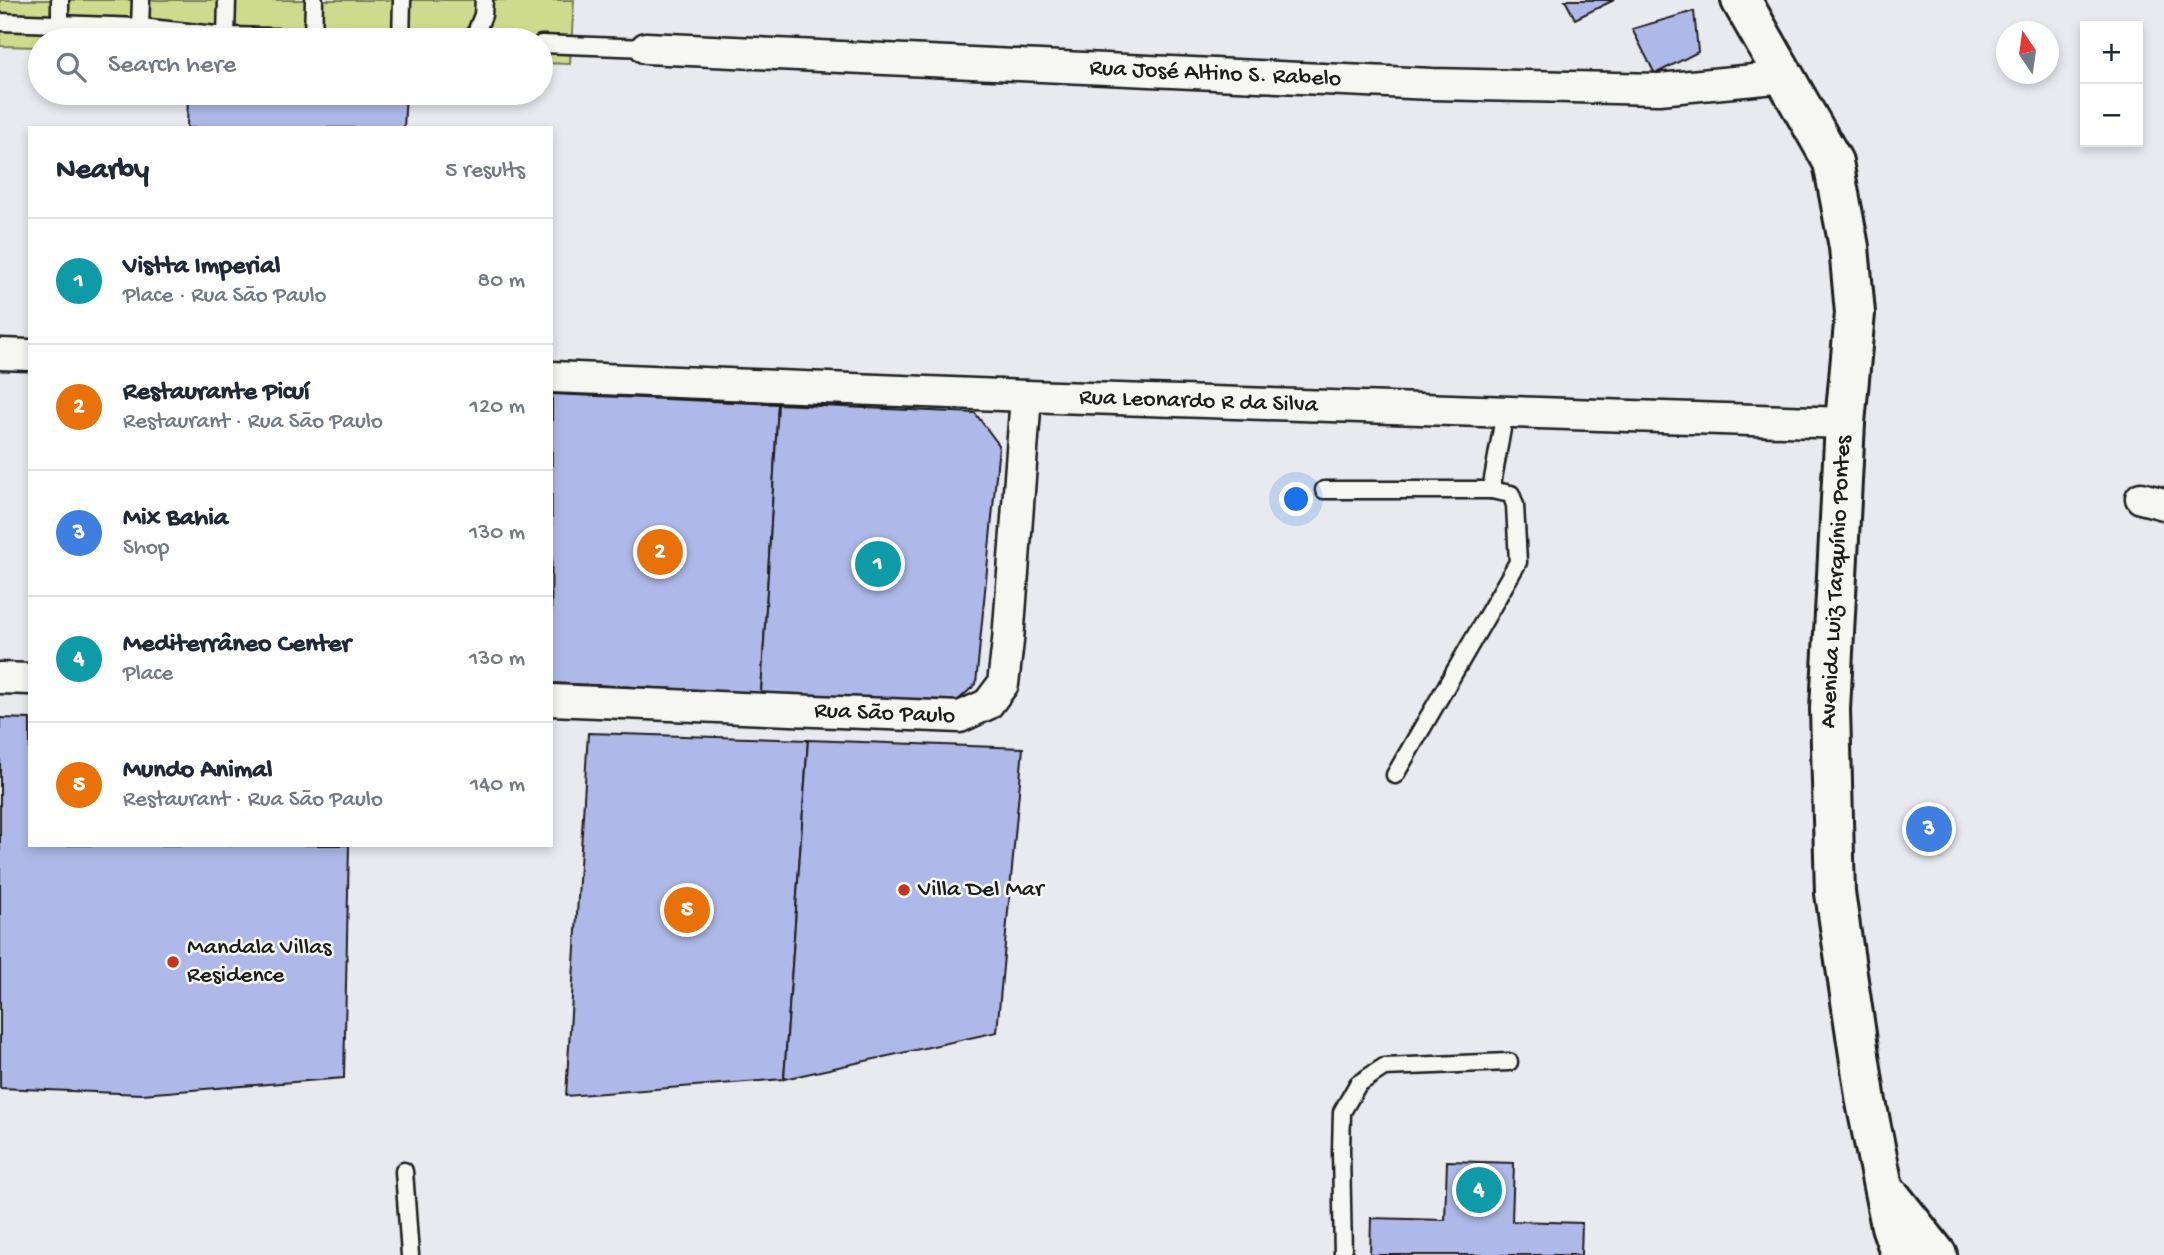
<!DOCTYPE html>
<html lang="en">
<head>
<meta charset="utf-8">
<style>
  :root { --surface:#fff; --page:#f2f2f3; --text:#1f2937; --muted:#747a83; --line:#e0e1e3; --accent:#0b8043 }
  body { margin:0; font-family:"Gochi Hand",sans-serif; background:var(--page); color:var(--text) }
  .controls { position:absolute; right:21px; top:21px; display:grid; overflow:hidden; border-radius:0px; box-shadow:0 4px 10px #0003 }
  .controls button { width:63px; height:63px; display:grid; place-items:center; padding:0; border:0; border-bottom:2px solid var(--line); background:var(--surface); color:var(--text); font:35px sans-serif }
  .compass { position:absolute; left:1996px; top:21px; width:63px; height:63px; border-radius:50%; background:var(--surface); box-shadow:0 4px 10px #0003; rotate:347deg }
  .you { position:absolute; left:1297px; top:500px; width:24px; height:24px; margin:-18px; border:5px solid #fff; border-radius:50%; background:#1a73e8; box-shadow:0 0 0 10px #1a73e833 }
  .badge { display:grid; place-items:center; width:46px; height:46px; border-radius:50%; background:var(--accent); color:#fff; font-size:23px; font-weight:700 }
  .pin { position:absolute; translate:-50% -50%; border:4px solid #fff; box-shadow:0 2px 7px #0006 }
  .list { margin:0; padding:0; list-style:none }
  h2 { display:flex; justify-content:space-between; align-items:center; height:91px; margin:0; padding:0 28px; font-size:30px }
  h2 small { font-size:23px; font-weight:400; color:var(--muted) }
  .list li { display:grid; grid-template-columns:46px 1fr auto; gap:21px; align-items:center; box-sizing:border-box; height:126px; padding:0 28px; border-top:2px solid var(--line) }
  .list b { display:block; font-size:26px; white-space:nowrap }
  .list p { margin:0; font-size:23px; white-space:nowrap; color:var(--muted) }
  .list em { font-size:23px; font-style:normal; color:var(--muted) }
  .icon { flex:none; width:38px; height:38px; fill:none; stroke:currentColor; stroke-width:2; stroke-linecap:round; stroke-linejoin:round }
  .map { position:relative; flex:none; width:2164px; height:1255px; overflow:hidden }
  .search { position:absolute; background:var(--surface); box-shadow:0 4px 10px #0003; left:28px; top:28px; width:525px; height:77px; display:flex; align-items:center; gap:18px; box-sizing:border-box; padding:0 24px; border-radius:38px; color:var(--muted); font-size:26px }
  .panel { position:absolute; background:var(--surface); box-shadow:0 4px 10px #0003; left:28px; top:126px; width:525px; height:721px; border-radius:0px }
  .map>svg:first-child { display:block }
  .green { fill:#ceda8d; stroke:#757b54; stroke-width:2 }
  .building { fill:#aeb9e9; stroke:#1c1c1c; stroke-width:2 }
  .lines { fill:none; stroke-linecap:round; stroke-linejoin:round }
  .lane-casing { stroke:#1c1c1c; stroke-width:21 }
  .street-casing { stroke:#1c1c1c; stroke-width:35 }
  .secondary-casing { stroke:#1c1c1c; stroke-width:44 }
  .lane { stroke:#f6f6f2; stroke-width:16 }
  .street { stroke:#f6f6f2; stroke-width:30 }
  .secondary { stroke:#f6f6f2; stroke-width:38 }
  .poi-dot { fill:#c8321e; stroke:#f6f6f2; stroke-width:2.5 }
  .labels { text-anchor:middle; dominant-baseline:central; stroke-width:5; stroke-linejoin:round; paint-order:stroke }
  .street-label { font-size:24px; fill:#1c1c1c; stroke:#f6f6f2 }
  .poi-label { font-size:24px; fill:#1c1c1c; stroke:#f6f6f2; text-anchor:start }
</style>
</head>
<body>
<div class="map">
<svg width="2164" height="1255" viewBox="0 0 2164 1255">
  <rect width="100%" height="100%" fill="#e8eaf0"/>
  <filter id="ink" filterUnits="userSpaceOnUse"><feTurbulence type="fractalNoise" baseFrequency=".0143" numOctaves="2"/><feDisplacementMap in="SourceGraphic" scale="14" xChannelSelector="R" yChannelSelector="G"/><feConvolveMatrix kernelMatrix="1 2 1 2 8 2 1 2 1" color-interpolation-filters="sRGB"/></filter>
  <g filter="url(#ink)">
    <path class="green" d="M0 0H574L570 64 541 63V40H40V47L0 46Z"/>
    <g class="building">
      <path d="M1565 0H1614L1575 19Z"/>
      <path d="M1694 11 1698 52 1655 74 1632 29Z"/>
      <path d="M188 93H406L404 128H187Z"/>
      <path d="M552 394 778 404 761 693 551 683Z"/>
      <path d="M778 404 975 413 999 445 976 684 956 702 761 693Z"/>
      <path d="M0 718 30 719V845H349L344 1078 142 1094 0 1088Z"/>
      <path d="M588 733 808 740 784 1079 566 1096Z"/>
      <path d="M808 740 1023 748 997 1032 784 1079Z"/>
      <path d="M1447 1161 1514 1163 1512 1221 1582 1223 1581 1255H1370L1371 1218 1445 1220Z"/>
    </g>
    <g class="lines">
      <g class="lane-casing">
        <g id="lane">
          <path d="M0 22 140 27 226 36 423 40"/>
          <path d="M60 24V0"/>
          <path d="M140 27 141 0"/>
          <path d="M226 36 227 0"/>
          <path d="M313 38 314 0"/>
          <path d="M401 40 402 0"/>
          <path d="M473 40 483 15 484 0"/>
          <path d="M541 44 646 48"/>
          <path d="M1324 490H1491L1505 412"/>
          <path d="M1395 775 1518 562 1515 505 1511 494 1491 490"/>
          <path d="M404 1171 410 1255"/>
          <path d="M1343 1255 1341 1150 1342 1112 1358 1084 1384 1067 1509 1062"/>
        </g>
      </g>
      <g class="street-casing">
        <g id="street">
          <path id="s1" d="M646 48 1432 84 1659 89 1786 77"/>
          <path d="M0 354 30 355"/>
          <path id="s2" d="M551 377 1026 396 1845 423"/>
          <path d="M2141 498 2164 504"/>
          <path d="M0 678 30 679"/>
          <path id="s3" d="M551 700 960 717 988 704 1003 684 1008 641 1026 396"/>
        </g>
      </g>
      <g class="secondary-casing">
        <g id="secondary">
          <path d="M1741 0 1833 162 1849 247 1855 313 1845 423 1830 709 1835 893 1866 1102 1891 1226 1901 1255"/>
          <path d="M1892 1198 1937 1255"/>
        </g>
      </g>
      <use href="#lane" class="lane"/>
      <use href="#street" class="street"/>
      <use href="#secondary" class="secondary"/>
    </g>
  </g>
  <g class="poi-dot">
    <circle cx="904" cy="890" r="7"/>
    <circle cx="173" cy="962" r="7"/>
  </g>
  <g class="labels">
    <g class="street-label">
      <text stroke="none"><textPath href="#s1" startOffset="570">Rua José Altino S. Rabelo</textPath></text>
      <text stroke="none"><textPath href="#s2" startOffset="648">Rua Leonardo R da Silva</textPath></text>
      <text transform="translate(1837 582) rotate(-87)">Avenida Luiz Tarquínio Pontes</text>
      <text stroke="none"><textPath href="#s3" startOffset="334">Rua São Paulo</textPath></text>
    </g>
    <g class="poi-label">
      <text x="918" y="890">Villa Del Mar</text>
      <text x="187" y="948">Mandala Villas<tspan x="187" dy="28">Residence</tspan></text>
    </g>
  </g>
</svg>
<div class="controls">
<button>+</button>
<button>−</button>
</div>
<svg class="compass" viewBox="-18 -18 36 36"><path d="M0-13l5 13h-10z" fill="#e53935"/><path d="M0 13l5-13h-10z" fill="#747a83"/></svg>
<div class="you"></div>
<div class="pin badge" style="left:878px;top:564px;background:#0f9aa8">1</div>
<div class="pin badge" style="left:660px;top:552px;background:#e8710a">2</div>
<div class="pin badge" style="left:1929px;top:829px;background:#3f7fe0">3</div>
<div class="pin badge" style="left:1479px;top:1190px;background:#0f9aa8">4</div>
<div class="pin badge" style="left:687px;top:910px;background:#e8710a">5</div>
<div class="search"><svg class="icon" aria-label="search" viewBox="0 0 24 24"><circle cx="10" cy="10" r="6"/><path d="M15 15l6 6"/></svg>Search here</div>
<section class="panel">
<h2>Nearby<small>5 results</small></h2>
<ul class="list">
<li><span class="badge" style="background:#0f9aa8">1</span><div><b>Vistta Imperial</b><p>Place · Rua São Paulo</p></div><em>80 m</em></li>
<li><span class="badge" style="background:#e8710a">2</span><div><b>Restaurante Picuí</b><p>Restaurant · Rua São Paulo</p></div><em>120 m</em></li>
<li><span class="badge" style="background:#3f7fe0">3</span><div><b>Mix Bahia</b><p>Shop</p></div><em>130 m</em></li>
<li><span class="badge" style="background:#0f9aa8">4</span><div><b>Mediterrâneo Center</b><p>Place</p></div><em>130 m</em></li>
<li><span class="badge" style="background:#e8710a">5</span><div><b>Mundo Animal</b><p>Restaurant · Rua São Paulo</p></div><em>140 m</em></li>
</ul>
</section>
</div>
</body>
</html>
